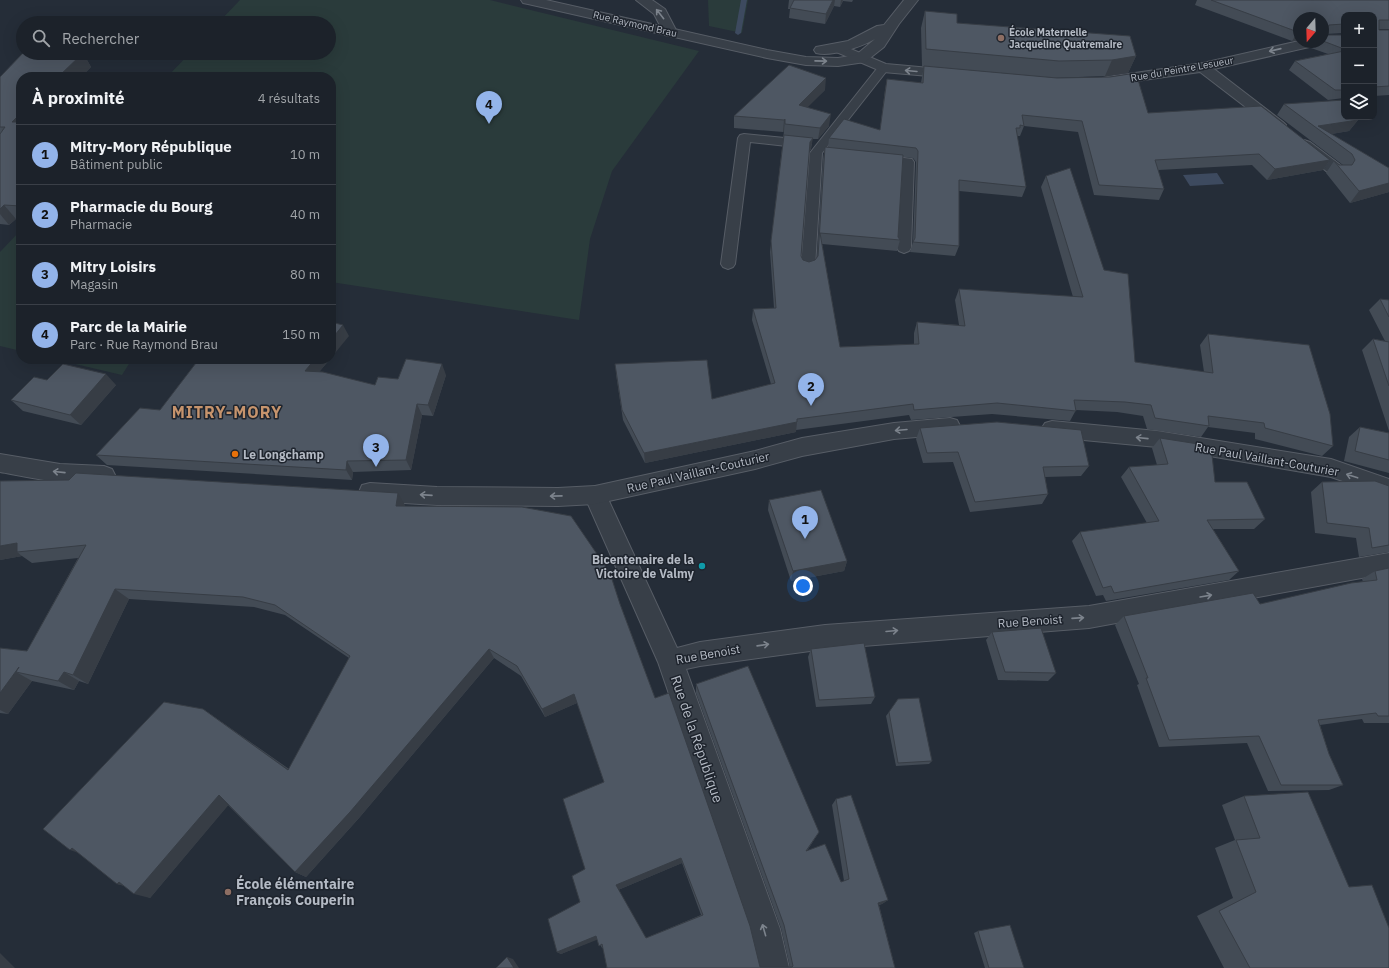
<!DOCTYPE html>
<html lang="fr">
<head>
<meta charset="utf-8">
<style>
  :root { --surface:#1c222a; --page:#252a32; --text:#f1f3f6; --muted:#a0a4a8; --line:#3a3f47; --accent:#93b4ea }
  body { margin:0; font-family:"IBM Plex Sans",sans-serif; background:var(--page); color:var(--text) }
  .controls { position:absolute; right:12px; top:12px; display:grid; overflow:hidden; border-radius:8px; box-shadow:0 4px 16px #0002 }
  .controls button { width:36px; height:36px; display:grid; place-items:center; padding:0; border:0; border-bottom:1px solid var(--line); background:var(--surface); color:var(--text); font:20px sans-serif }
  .compass { position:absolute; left:1293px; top:12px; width:36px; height:36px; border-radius:50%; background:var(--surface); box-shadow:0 4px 16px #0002; rotate:199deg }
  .you { position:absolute; left:803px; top:586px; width:14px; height:14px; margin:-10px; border:3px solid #fff; border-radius:50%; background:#1a73e8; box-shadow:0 0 0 6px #1a73e833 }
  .badge { display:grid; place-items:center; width:26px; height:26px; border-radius:50%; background:var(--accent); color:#111; font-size:13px; font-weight:700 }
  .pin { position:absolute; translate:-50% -33px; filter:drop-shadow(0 1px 2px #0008) }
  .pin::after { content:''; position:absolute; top:21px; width:14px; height:12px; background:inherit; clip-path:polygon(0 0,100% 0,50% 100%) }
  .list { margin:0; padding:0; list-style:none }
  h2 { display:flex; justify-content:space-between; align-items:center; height:52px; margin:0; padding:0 16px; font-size:17px }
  h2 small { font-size:13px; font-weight:400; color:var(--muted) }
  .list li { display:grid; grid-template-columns:26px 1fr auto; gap:12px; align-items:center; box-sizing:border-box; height:60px; padding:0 16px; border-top:1px solid var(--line) }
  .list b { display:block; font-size:15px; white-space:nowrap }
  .list p { margin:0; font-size:13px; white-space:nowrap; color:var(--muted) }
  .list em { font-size:13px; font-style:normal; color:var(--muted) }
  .icon { flex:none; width:22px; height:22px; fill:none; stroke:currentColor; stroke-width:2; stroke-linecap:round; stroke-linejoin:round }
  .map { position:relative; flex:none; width:1389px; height:968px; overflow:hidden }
  .search { position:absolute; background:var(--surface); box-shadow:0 4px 16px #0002; left:16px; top:16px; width:320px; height:44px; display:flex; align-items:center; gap:10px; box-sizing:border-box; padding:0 14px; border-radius:22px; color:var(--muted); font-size:15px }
  .panel { position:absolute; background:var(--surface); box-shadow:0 4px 16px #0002; left:16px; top:72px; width:320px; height:292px; border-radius:16px }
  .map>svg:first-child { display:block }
  .green { fill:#2a3b3b }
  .water { fill:#3d4a5f }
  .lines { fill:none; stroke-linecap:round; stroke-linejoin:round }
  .stream { fill:#3d4a5f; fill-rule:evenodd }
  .service-casing { stroke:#575d66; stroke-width:2 }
  .minor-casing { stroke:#575d66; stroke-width:2 }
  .tertiary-casing { stroke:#575d66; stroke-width:2 }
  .service { fill:#383f48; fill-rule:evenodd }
  .minor { fill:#383f48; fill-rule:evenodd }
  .tertiary { fill:#383f48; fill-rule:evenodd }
  .wall { fill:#434b55; fill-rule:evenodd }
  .shaded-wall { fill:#373d45 }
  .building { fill:#4e5763; stroke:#373d45; fill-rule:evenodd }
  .oneway { stroke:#7c838c }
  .education-dot { fill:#8d6e63; stroke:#1e242d; stroke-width:1.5 }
  .food-dot { fill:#e8710a; stroke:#1e242d; stroke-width:1.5 }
  .culture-dot { fill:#0f9aa8; stroke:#1e242d; stroke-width:1.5 }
  .labels { text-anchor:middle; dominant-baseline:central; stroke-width:3; stroke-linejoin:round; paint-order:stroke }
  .far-street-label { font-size:10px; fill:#b4bac4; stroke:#1e242d }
  .far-poi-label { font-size:10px; font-weight:bold; fill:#b4bac4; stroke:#1e242d; text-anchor:start }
  .poi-label { font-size:12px; font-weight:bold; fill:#b4bac4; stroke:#1e242d; text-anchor:start }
  .street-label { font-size:12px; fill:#b4bac4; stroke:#1e242d }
  .near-street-label { font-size:14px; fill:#b4bac4; stroke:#1e242d }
  .near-poi-label { font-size:14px; font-weight:bold; fill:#b4bac4; stroke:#1e242d; text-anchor:start }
  .district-label { font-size:16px; font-weight:bold; letter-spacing:1px; fill:#c6946d; stroke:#1e242d }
</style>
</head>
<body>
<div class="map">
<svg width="1389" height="968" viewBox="0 0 1389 968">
  <rect width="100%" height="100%" fill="#252d38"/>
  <g class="green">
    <path d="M240 0H490L699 51 612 171 590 239 579 320 331 282V77H167L190 53H329V23H218Z"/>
    <path d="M708 0H748L742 33 709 26Z"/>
    <path d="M21 230V351L0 346V252Z"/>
    <path d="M54 359H132L122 375Z"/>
  </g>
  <path class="water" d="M1217 173 1224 184 1190 186 1183 175Z"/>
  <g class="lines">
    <path class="stream" d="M741 0H747L741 33 738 35 735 33Z"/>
    <g class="service-casing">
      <g id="service">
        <path d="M883 65 889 68 822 153 815 267 813 270 808 272 803 270 801 267 810 153 879 66Z"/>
        <path d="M744 134 805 140 809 141 811 144 809 147 805 148 750 142 735 264 733 267 728 269 723 267 721 264 738 138 740 135Z"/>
        <path d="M881 155 912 159 914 162 911 248 909 251 904 253 899 251 897 248 902 165 877 162 875 159 877 156Z"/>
      </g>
    </g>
    <g class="minor-casing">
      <g id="minor">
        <path d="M636 0H652L665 9 677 32 675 35 670 36 665 35 654 14Z"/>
        <path d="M1299 41 1320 42 1318 45 1214 69 1283 122 1286 125 1283 128 1278 130 1273 128 1200 72 1108 85 1103 84 1101 81 1103 78 1108 77 1203 63Z"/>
        <path d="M839 44 886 64 952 70 957 71 959 74 957 77 952 78 883 72 834 51 832 48 834 45Z"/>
        <path d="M1304 140 1310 142 1343 167 1345 171 1343 175 1337 176 1331 175 1298 148 1296 145 1298 142Z"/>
        <path d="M595 486 603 488 677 648 700 642 825 625 1089 606 1389 553V573L1089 628 825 649 700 666 686 669 780 929 789 968H759L750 929 658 662 584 495 587 488Z"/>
      </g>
    </g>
    <g class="tertiary-casing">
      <g id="tertiary">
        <path d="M521 0H546L767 50 806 57 838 58 856 55 875 39C861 47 832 57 816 53L814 50 816 47 848 41 877 26 884 25 904 0H918L899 24 884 47 865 62 838 66 806 65 767 58 528 4 523 3Z"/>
        <path d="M950 418 957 420 960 426 957 432 950 434 894 439 802 456 755 469 595 504 558 506 437 505 370 501 362 499 359 492 362 485 370 483 437 487 558 488 595 486 755 451 802 438 894 423Z"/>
        <path d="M1052 421 1157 431 1331 459 1389 479V497L1331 477 1157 447 1052 437 1045 435 1041 429 1045 423Z"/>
        <path d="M0 454 60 464 104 466 112 469 115 475 112 481C86 490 28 477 0 472Z"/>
      </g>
    </g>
    <use href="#service" class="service"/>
    <use href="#minor" class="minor"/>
    <use href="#tertiary" class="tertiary"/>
  </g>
  <g class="wall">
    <path d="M789 0H853L852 2 843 1 840 7 834 6 825 24 789 18 790 9H788Z"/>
    <path d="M1197 0H1389V29H1379V30H1389V95L1374 96V15H1344V33L1325 34V36L1344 35V98L1328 100 1289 70 1295 61 1328 54 1311 48 1315 42H1323V18H1299V40L1292 41 1195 5Z"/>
    <path d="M925 11 957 23 1136 56 1128 73 1105 76 1053 78 922 66 921 28Z"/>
    <path d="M83 53 91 67 81 77H21V219H16L9 225 0 224V77Z"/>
    <path d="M924 66 1148 113 1330 160 1323 170 1267 180 1252 165 1158 170 1164 189 1159 200 1094 195 1078 132 1024 126 1020 136H1017V137L1026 187 1022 197 959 191V246L955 256 910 252 913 242 916 162 913 158 903 157 898 237 900 240 897 251 822 244 840 347 914 344V333L917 322 959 325 955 300 959 289 1073 297 1041 187 1046 176 1135 362 1204 372 1200 345 1208 334 1333 446 1322 456 1255 439V433L1208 427 1201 437 1147 429 1143 416 1117 412 1076 410 1070 421 992 414 911 420 909 415 796 430V432L645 463 623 420 616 374 712 399 771 384 752 320 753 309 774 308 770 252 784 131 783 132 734 128V116L825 90 807 107 829 126 818 139H812L811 149 809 152 801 256 803 260 809 262 815 260 817 258 823 159 825 147 828 148 829 138 880 130 885 90 887 79 921 83 922 77Z"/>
    <path d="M1284 104 1358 120 1349 131 1331 134 1389 168V192L1350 203 1326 173 1334 161 1339 165H1343L1277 115Z"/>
    <path d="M1380 299 1389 300V431L1362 350 1373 339 1385 341 1369 310Z"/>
    <path d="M330 359 319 372 375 385 398 379 446 375 433 416 422 415 411 470 353 472 352 480 107 465 96 455 160 410Z"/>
    <path d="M47 380 116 385 81 425 23 411 11 400Z"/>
    <path d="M1360 427 1389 433V473L1344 461 1349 437Z"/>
    <path d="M920 428 1089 466 1081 476 1045 477 1048 494 1042 504 970 512 953 462 923 463 916 439Z"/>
    <path d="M1160 438 1215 482 1265 519 1254 529H1213L1239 571 1229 580 1106 601 1103 595 1096 596 1072 541 1080 532 1147 523 1121 477 1129 467 1157 465 1152 448Z"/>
    <path d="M0 481 405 505 404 506 620 604 655 698 760 967H790L781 928 696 693V684L819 832 807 851 841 882 844 881 832 805 836 799 888 900 882 904 879 905 895 968H607L603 948H602L597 939 561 954 557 952 580 902 585 869 604 782 577 703 545 717 521 676 494 658 359 818 306 877 295 872 228 805 150 898 125 886 117 884 203 709 289 769 349 658 285 615 254 607 129 599 88 684 79 681 74 690 32 681 8 714 0 713V648L27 651 78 558 32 563 22 556 0 560ZM682 863 701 915 646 938 618 890Z"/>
    <path d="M1322 482 1389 486V552L1359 557 1356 538 1315 533 1311 492Z"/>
    <path d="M769 500 847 561 844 571 791 581 768 510Z"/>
    <path d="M1389 568V723H1364L1362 719 1320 725 1329 754 1343 785 1329 790 1268 791 1247 743 1159 747 1137 685 1139 684 1115 625 1124 616 1260 604 1363 582 1362 579 1375 571Z"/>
    <path d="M992 632 1056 673 1048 681 998 680 986 640Z"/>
    <path d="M811 649 875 697 871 704 816 707 808 657Z"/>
    <path d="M889 712 932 761 929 764 896 766 886 716Z"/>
    <path d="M1244 796 1349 887 1389 968H1224L1197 916 1233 898 1215 848 1235 840 1222 805Z"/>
    <path d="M978 931 1024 968H985L974 933Z"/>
  </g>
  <g class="shaded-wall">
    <path d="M833 0H835L834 6 825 24 826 14Z"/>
    <path d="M841 0H843L840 7Z"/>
    <path d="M1298 32H1299V40L1292 41Z"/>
    <path d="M83 53 91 67 81 77H58Z"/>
    <path d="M1136 56 1128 73 1105 76 1112 60Z"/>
    <path d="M826 78 825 90 798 117 799 105Z"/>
    <path d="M21 113V133L12 122Z"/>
    <path d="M831 114 829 126 818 139 820 128Z"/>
    <path d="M785 119 784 131 783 132 784 120Z"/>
    <path d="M1358 120 1349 131 1326 135 1318 126Z"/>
    <path d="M813 138 811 149 808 153 810 142Z"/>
    <path d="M1330 160 1323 170 1267 180 1275 169Z"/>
    <path d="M1389 183V192L1350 203 1359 191Z"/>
    <path d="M4 205 16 219 9 225 0 214V209Z"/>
    <path d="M343 325 349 336 331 358V340Z"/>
    <path d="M315 359H330L311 382 305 371Z"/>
    <path d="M442 364 446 375 433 416 428 405Z"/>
    <path d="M106 374 116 385 81 425 70 415Z"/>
    <path d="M417 404 422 415 411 470 406 460Z"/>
    <path d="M797 422 796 432 645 463 644 453Z"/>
    <path d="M347 461 353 472 352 480 346 470Z"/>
    <path d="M398 493 405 505 402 518 396 506Z"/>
    <path d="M17 543V552L22 556 0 560V546Z"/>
    <path d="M847 561 844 571 791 581 793 571Z"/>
    <path d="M115 589 129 599 88 684 73 675Z"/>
    <path d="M489 649 494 658 359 818 306 877 295 872Z"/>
    <path d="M19 667 16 672 32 681 8 714 0 710V693Z"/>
    <path d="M64 672 79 681 74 690 58 681Z"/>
    <path d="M574 694 577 703 545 717 542 709Z"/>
    <path d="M203 709 215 718 299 777 288 770Z"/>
    <path d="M219 795 231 802 150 898 134 894Z"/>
    <path d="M72 848 87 856 70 850Z"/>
    <path d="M681 858 682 863 618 890 616 885Z"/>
    <path d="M119 882 133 888 117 884Z"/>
    <path d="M888 900 882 904 873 906 878 903Z"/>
    <path d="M596 936 599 939 561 954 557 952Z"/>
    <path d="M0 953 15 968H0Z"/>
    <path d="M507 957 513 959 519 968H514Z"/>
  </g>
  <g class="building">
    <path d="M794 0H833L826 14 790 8Z"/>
    <path d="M1211 0H1389V20H1379V30H1389V86L1374 87V15H1344V24L1329 25 1327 31H1323V18H1299V32H1298Z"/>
    <path d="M925 11 957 14V23L1130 36 1136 56 1112 60 1059 61 926 49Z"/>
    <path d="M1325 35H1344V49L1323 41V36Z"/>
    <path d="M1344 51V90H1335L1295 61Z"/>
    <path d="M23 53H83L58 77H21V113L12 122H21V206L4 205 0 209V134L5 127H0V77Z"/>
    <path d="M789 65 826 78 799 105 831 114 820 128 785 124V119L784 120 734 116Z"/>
    <path d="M924 66 1057 78 1110 77 1136 73 1148 113 1261 106 1330 160 1275 169 1259 154 1155 160 1164 189 1099 185 1082 121 1022 115 1024 126 1020 125V128H1016L1026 187 959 180V246L913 242 915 238 918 151 916 148 829 138 844 119 880 130 887 79 923 83Z"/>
    <path d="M1344 100V117H1357L1358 120 1318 126 1389 168V183L1359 191 1334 161 1339 165H1352L1355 160 1352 154 1284 104Z"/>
    <path d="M784 135 813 138 810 142 801 256 803 260 809 262 815 260 818 256 825 147 903 155 898 237 900 240 820 233 840 347 919 344 917 322 965 326 959 289 1083 297 1046 176 1070 168 1104 270 1128 274 1135 362 1213 373 1208 334 1309 345 1330 414 1333 446 1265 428 1264 423 1208 416 1209 426 1155 418 1151 405 1125 402 1074 400 1076 411 997 403 914 410 913 404 797 419V422L644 453 622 410 615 364 707 360 712 399 775 383 753 309 776 308 771 241Z"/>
    <path d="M1380 299 1389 300V317Z"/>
    <path d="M331 322 343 325 331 340Z"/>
    <path d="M1373 339 1389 342V386Z"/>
    <path d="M199 359H315L305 371 323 372 375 385 378 377 398 379 406 359 442 364 428 405 417 404 406 460 347 461 346 470 96 455 140 408 160 410Z"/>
    <path d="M63 364 106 374 70 415 11 400 34 377 47 380Z"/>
    <path d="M997 422 1081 430 1089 466 1043 467 1048 494 975 502 958 452 927 453 920 428Z"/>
    <path d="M1360 427 1389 433V460L1355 451Z"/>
    <path d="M1160 438 1211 446 1215 482H1247L1265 519 1207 520 1239 571 1114 593 1111 586 1103 588 1080 532 1159 521 1129 467 1168 464Z"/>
    <path d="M76 473 398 493 396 506 522 507 571 516 610 573 620 604 655 698 669 693 750 926 760 967H792L793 966 784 925 696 684 748 666 819 832 806 851 825 844 841 882 849 879 836 799 851 795 888 900 878 903 895 968H607L602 944 599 946 596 936 557 952 548 919 580 902 572 876 585 869 563 799 604 782 574 694 542 709 517 666 489 649 350 812 295 872 219 795 134 894 119 882 117 884 72 848 70 850 43 829 164 702 203 709 288 770 350 656 275 605 243 597 115 589 73 675 64 672 58 681 16 672 19 667 0 693V648L27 651 86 545 17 552V543L0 546V481L69 480ZM681 858 703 915 646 938 616 885Z"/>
    <path d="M1375 481 1389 486V545L1372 548 1369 528 1327 523 1322 482Z"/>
    <path d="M821 490 847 561 793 571 769 500Z"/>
    <path d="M1389 568V716H1378L1376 713 1318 720 1329 754 1343 785H1281L1259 736 1169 740 1146 678H1148L1124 616 1253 593 1260 604 1351 583 1377 580 1375 571Z"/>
    <path d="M1041 628 1056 673 1005 672 992 632Z"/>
    <path d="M864 643 875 697 819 700 811 649Z"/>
    <path d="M919 698 932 761 898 763 889 712 898 699Z"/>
    <path d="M1308 792 1349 887 1372 885 1389 928V968H1250L1219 911 1256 892 1236 840 1260 838 1244 796Z"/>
    <path d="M1010 925 1024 968H989L978 931Z"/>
    <path d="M507 957 514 968H496Z"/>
  </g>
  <defs><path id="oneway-shaft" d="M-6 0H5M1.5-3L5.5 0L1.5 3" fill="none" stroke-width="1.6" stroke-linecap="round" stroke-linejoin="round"/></defs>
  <g class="oneway">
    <use href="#oneway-shaft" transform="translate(660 14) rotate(-128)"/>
    <use href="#oneway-shaft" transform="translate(1275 50) rotate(167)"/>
    <use href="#oneway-shaft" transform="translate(821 61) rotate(1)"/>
    <use href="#oneway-shaft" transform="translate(911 71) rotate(-175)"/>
    <use href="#oneway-shaft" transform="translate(901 430) rotate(175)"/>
    <use href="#oneway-shaft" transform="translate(1142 438) rotate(-174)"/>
    <use href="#oneway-shaft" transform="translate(59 472) rotate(-174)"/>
    <use href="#oneway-shaft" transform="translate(1352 476) rotate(-162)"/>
    <use href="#oneway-shaft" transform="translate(426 495) rotate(-176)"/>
    <use href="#oneway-shaft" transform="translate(556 496) rotate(179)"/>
    <use href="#oneway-shaft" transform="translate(1206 596) rotate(-10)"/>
    <use href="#oneway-shaft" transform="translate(1078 618) rotate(-4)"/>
    <use href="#oneway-shaft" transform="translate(892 631) rotate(-5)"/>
    <use href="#oneway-shaft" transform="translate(763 645) rotate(-8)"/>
    <use href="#oneway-shaft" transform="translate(764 930) rotate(-106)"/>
  </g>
  <g class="education-dot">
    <circle cx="1001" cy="38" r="4"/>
    <circle cx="228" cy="892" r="4"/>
  </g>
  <circle class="food-dot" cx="235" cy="454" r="4"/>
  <circle class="culture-dot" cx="702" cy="566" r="4"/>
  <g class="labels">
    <g class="far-street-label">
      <text transform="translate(635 24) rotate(13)">Rue Raymond Brau</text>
      <text transform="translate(1182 69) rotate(-10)">Rue du Peintre Lesueur</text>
    </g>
    <g class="far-poi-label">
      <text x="1009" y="32">École Maternelle<tspan x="1009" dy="12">Jacqueline Quatremaire</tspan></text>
    </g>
    <g class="poi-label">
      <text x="243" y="454">Le Longchamp</text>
      <text x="694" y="559" text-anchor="end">Bicentenaire de la<tspan x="694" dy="14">Victoire de Valmy</tspan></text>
    </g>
    <g class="street-label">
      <text transform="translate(1267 459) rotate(10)">Rue Paul Vaillant-Couturier</text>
      <text transform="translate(698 472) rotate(-13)">Rue Paul Vaillant-Couturier</text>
      <text transform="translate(1030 621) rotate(-4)">Rue Benoist</text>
      <text transform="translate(708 654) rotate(-10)">Rue Benoist</text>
    </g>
    <g class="near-street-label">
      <text transform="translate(697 739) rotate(71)">Rue de la République</text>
    </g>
    <g class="near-poi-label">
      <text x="236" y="884">École élémentaire<tspan x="236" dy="16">François Couperin</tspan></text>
    </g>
    <g class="district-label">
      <text x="227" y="412">MITRY-MORY</text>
    </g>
  </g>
</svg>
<div class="controls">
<button>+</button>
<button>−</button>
<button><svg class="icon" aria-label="layers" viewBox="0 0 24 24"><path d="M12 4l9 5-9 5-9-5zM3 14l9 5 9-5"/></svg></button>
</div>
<svg class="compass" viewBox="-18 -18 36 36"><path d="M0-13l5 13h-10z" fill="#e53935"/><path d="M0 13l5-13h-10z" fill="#a0a4a8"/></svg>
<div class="you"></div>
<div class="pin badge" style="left:805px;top:539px">1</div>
<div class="pin badge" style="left:811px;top:406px">2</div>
<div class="pin badge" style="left:376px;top:467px">3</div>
<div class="pin badge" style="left:489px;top:124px">4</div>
<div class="search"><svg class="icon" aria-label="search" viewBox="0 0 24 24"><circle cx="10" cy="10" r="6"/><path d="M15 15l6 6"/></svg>Rechercher</div>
<section class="panel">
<h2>À proximité<small>4 résultats</small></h2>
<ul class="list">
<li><span class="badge">1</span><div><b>Mitry-Mory République</b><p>Bâtiment public</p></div><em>10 m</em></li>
<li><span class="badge">2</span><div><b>Pharmacie du Bourg</b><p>Pharmacie</p></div><em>40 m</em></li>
<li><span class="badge">3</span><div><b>Mitry Loisirs</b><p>Magasin</p></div><em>80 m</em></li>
<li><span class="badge">4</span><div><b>Parc de la Mairie</b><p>Parc · Rue Raymond Brau</p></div><em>150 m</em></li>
</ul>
</section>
</div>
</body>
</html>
